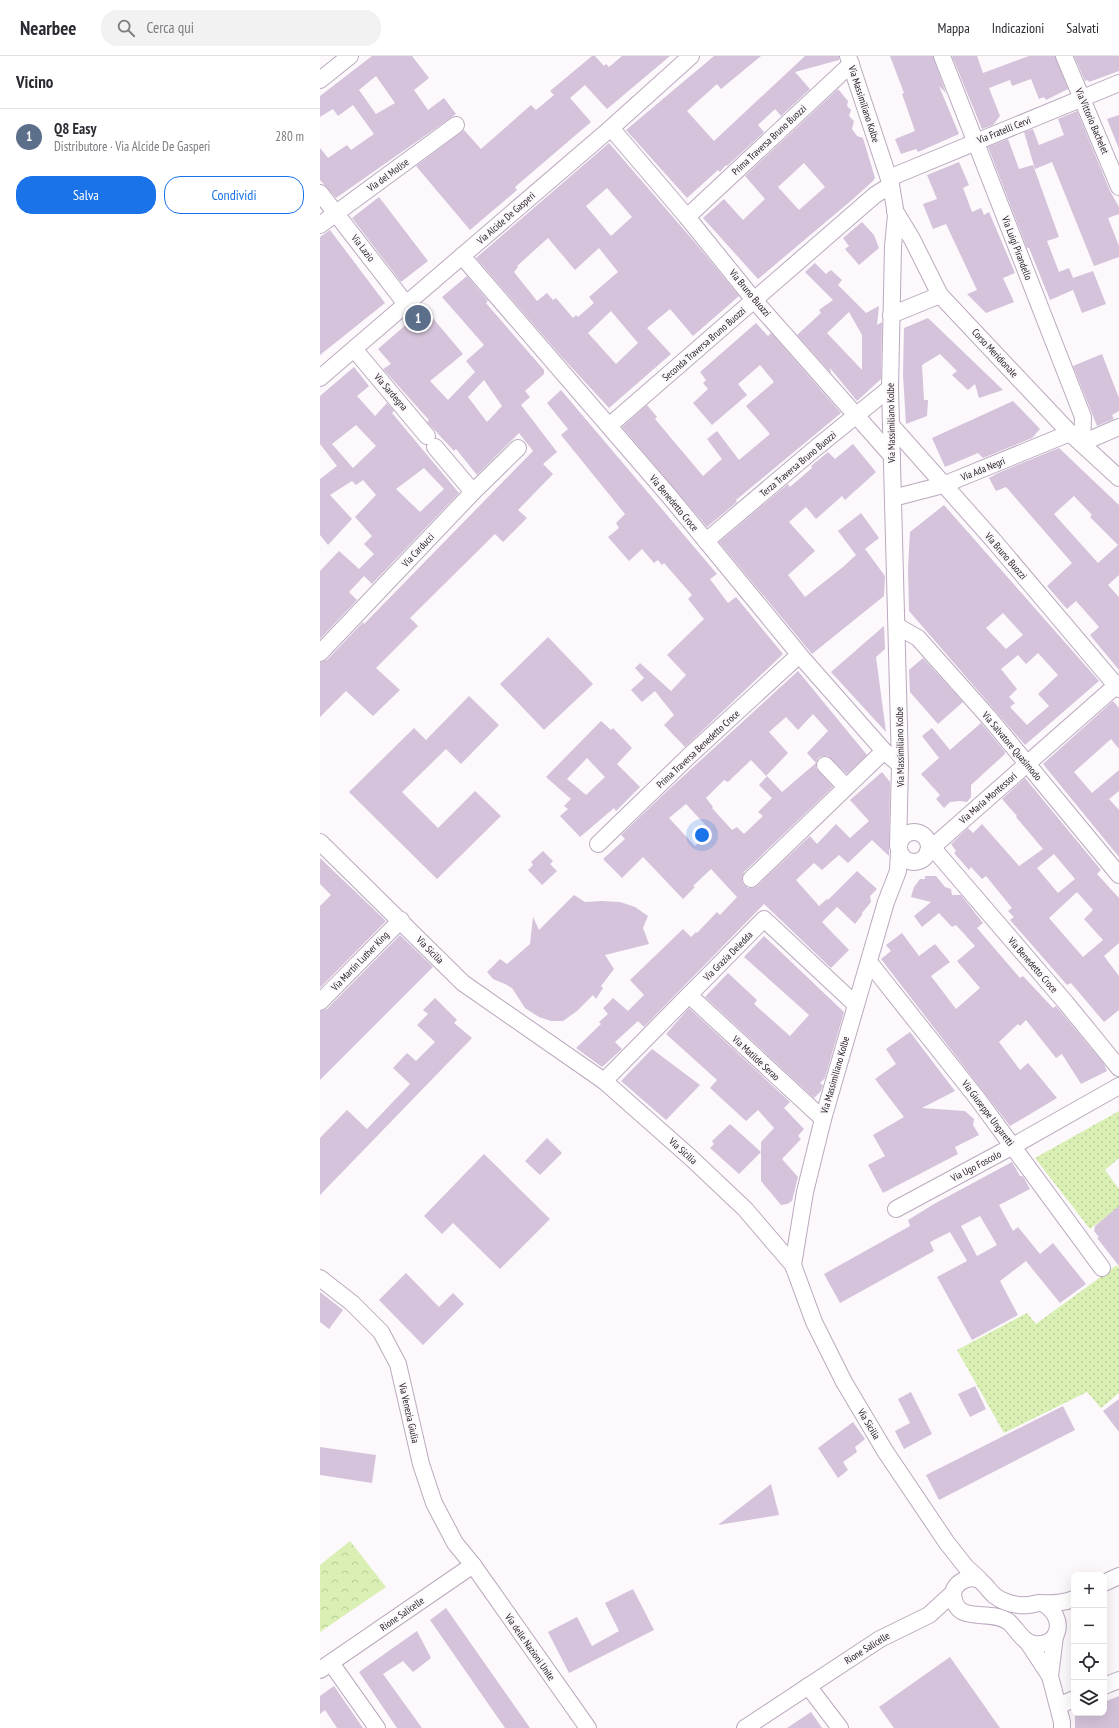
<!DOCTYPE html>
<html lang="it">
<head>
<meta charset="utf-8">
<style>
  :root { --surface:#fff; --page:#f2f2f3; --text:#2b2b33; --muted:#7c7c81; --line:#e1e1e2; --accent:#1a73e8 }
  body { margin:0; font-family:"PT Sans Narrow",sans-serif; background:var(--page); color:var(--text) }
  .controls { position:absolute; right:12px; bottom:12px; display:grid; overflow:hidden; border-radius:8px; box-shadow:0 4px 16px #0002 }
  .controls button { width:36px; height:36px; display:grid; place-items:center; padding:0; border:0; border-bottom:1px solid var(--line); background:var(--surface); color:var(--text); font:20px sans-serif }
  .you { position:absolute; left:382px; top:779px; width:14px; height:14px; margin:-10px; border:3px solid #fff; border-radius:50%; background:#1a73e8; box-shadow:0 0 0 6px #1a73e833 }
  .badge { display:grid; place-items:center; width:26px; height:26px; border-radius:50%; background:var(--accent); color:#fff; font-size:13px; font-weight:700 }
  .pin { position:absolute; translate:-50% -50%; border:2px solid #fff; box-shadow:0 1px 4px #0006 }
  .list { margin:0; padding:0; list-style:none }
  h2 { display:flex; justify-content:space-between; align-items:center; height:52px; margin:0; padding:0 16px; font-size:17px }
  h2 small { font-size:13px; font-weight:400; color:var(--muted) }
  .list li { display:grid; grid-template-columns:26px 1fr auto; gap:12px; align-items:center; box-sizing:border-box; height:56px; padding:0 16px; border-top:1px solid var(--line) }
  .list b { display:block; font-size:15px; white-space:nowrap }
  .list p { margin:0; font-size:13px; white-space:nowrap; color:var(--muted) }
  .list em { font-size:13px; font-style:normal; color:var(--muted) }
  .actions { display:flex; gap:8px; padding:12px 16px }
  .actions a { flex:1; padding:9px 0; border:1px solid var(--accent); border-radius:16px; text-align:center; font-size:14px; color:var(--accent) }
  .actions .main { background:var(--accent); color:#fff }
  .icon { flex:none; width:22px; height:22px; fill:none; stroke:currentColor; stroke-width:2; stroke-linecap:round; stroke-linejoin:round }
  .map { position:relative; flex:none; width:799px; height:1672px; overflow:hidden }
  header { display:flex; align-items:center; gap:24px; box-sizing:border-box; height:56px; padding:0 20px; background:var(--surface); border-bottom:1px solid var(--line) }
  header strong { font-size:19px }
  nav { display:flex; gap:22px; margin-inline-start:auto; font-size:14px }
  .search { width:280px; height:36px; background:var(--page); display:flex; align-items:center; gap:10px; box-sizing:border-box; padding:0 14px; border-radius:16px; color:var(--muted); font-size:15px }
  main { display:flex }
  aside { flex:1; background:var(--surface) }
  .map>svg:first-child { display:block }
  .grass { fill:url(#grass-dots) }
  .park { fill:url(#park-crowns) }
  .building { fill:#d4c3da; fill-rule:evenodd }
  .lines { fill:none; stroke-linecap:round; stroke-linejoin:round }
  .minor-casing { stroke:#bba9bf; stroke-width:18 }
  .minor { stroke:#fff; stroke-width:16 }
  .labels { text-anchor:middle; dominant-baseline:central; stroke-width:4; stroke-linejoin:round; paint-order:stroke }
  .street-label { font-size:10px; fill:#211a22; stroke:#fcf8fc }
</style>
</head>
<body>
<header>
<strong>Nearbee</strong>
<div class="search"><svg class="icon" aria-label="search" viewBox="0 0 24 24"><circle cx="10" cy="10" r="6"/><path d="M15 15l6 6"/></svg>Cerca qui</div>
<nav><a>Mappa</a><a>Indicazioni</a><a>Salvati</a></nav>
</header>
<main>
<aside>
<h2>Vicino<small></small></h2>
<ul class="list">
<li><span class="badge" style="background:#5c6f8a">1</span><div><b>Q8 Easy</b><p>Distributore · Via Alcide De Gasperi</p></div><em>280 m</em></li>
</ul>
<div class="actions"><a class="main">Salva</a><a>Condividi</a></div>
</aside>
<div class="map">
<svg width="799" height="1672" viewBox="0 0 799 1672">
  <defs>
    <pattern id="grass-dots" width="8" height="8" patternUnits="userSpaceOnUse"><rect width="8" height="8" fill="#d9efb3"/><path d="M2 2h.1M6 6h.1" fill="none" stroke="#bacc9a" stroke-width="1.8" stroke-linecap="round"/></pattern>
    <pattern id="park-crowns" width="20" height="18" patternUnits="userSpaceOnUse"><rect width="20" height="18" fill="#d9efb3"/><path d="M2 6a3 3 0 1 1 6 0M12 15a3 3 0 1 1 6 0" fill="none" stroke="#bacc9a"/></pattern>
  </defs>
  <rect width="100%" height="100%" fill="#fcf8fc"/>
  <g class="grass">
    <path d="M799 1055V1102L785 1114 799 1133V1151L770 1173 715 1102Z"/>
    <path d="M797 1209 799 1212V1337L781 1352 767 1336 684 1377 637 1294 707 1257 716 1268Z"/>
  </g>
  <path class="park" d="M30 1485 66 1531 0 1576V1509Z"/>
  <g class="building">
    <path d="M52 0H92L109 22 94 34 108 54 124 42 136 58 16 142 0 124V92L8 102 27 89 31 94 54 78 33 49 18 60 13 53 0 61V40ZM56 20 75 47 56 58 39 34Z"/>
    <path d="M272 0H275L284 10 286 8 289 11 302 0H350L287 53 265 29 250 42 271 66 195 131 197 134 150 174 96 110 144 74 161 93 211 49 216 54 234 39 230 35Z"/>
    <path d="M394 0H441L401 33 397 28 367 55 394 85 485 0H519V4L475 16 490 33 461 60 455 53 438 69 444 76 407 110 406 109 400 116 398 114 367 142 306 74Z"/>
    <path d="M570 0H613L626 37 619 30 639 78 598 96 596 93 581 98 575 83 595 75 582 38 584 37Z"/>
    <path d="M632 0H657L663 17 709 0H735L748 33 726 44 724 41 719 43 711 23 692 30 690 24 669 32 680 60 673 69 662 73Z"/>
    <path d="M754 0H799V15L769 26 768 24 765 25Z"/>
    <path d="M518 33 528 45 527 50 531 54 529 60 534 65 532 73 537 80 543 82 555 122 553 125 533 143 438 223 383 162 404 143 423 164 445 143 425 120ZM484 107 505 131 479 154 458 131Z"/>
    <path d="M757 55 790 135 799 151V158L788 162 799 190V201L774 210 732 106 715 113 704 76 713 73 719 89 744 79 738 63Z"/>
    <path d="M799 59V93L787 63Z"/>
    <path d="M688 83 699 113 713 109 739 181 727 185 739 216 749 212 753 222 773 215 786 248 762 257 753 234 730 244 709 192H707L668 91Z"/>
    <path d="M289 87 378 190 419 240 373 280 350 253 327 272 351 298 289 352 241 300 156 202ZM287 132 312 161 291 180 266 150ZM228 182 255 214 279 192 298 216 269 241 274 247 258 261 256 259 253 262 236 242 233 244 227 237 217 245 194 216 198 211 197 210ZM291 255 318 287 296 308 268 277Z"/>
    <path d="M639 106 649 129 643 132 652 156 661 152 664 159 669 156 695 217 683 222 694 246 666 257 647 238 657 234 626 168 613 173 603 148 617 143 607 119Z"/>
    <path d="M59 141 108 205 81 226 32 162Z"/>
    <path d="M542 166 554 179 559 192 539 209 525 193 529 190 523 182Z"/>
    <path d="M10 174 65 247 0 299V181Z"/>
    <path d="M495 207 506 218 511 214 522 224 518 229 546 257 559 250 557 269 562 266 561 323 537 345 510 312 511 317 477 279 501 257 499 254 513 244 485 216ZM529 256 542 279V314L507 277Z"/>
    <path d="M147 220 168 245 166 247 224 314V318L205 335 210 341 201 349 237 396 223 408 233 418 198 454 207 462 183 486 175 478 90 562 98 570 56 612 80 634 53 660 26 635 0 661V606L7 604 43 566 44 568 213 395 199 377 157 419 136 393 134 395 107 366 109 364 63 313 71 308 58 293 89 266 85 261 99 249 104 256 106 254 143 298 110 325 128 344 155 316 146 305 164 289 122 241ZM164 324 182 350 167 366 148 341Z"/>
    <path d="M608 262 683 334 659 342 655 328 648 334 632 319 637 315 620 298 602 309 604 344H608L607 360 586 368 583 319 584 272Z"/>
    <path d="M436 267 448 280 451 277 521 357 416 444 417 446 387 471 302 371 327 349 337 361 335 363 383 420 402 403 387 383 397 375 419 404 450 378 426 350 454 326 440 309 418 328 427 339 392 369 373 347 388 333 383 327 386 324 380 316Z"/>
    <path d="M782 298 799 342V355L792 359 794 363 777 370 753 310Z"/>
    <path d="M34 311 49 330 37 340 55 360 67 347 74 355 72 357 139 437 52 528 44 520 29 536 37 544 0 583V515L19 495 39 513 54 498 44 488 52 480 35 461 56 439 43 424 36 429 32 425 10 439 32 463 8 489 0 479V423L17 410 0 388V340ZM36 369 56 390 33 412 12 388ZM104 412 124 433 100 456 76 433Z"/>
    <path d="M241 334 397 518 390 523 408 547 416 541 463 598 365 691 344 669 354 659 335 635 322 646 311 634 324 622 315 612 320 607 351 635 366 619 347 599 384 563 368 543 372 539 344 507 342 509 338 504 334 507 322 493 309 505 288 481 299 472 296 467 305 458 241 379 248 373 227 347Z"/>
    <path d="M693 345 720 373 712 382 663 402 658 397 625 411 612 382Z"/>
    <path d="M533 388 556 416 525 444 522 440 496 463 486 451 469 466 495 495 468 519 485 541 523 511 536 499 518 475 541 457 559 482 545 493 565 520 564 540 492 598 399 486 468 428 470 431 492 412 491 410 508 396 515 403Z"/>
    <path d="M739 392 799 449V519L788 529 799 541V614L770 579 779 571 756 545 747 553 727 530 752 507 686 431 676 435 669 422 678 417ZM754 440 772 459 770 461 798 489 778 507 734 458Z"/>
    <path d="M624 449 779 625 705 689 589 555 588 512 590 476ZM683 557 703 579 686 593 666 572ZM718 597 738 619 718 638 729 650 707 669 690 651 695 647 689 641 697 633 681 613 698 599 706 608Z"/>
    <path d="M564 570 565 593 556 601 566 676 511 616Z"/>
    <path d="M228 581 273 628 224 674 180 628Z"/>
    <path d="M603 602 643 646 618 668 590 636 589 614Z"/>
    <path d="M478 615 547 699 527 718 508 700H502L498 702 496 707V712L513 731 424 816 422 825 424 829 428 832H433L437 830 490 780 497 788 516 768 530 782 549 765 530 744 562 716 570 726 569 800 552 784 528 807 519 799 502 814 494 807 476 824 499 850 507 843 508 844 537 815 557 833 550 840 551 846 542 857V859L535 868 517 851 502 866 529 894 511 912 444 848 324 971 318 965 295 986 302 993 282 1011 256 992 281 968 279 966 288 958 283 952 293 942 308 955 324 939 310 924 363 873 371 881 376 876 377 877 397 856 400 859 417 841 391 813 373 830 375 831 363 843 323 801 302 822 283 803 305 783 301 779 346 736ZM493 658 508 675 487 697 496 707 462 736 447 720 439 729 452 742 438 756 443 760 424 778 417 771 412 774 392 752 393 751 386 742 404 724 408 726 431 704 446 720 468 697 449 676 466 661 478 674ZM366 748 391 775 375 790 349 762Z"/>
    <path d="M149 640 179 669 141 708 126 693 82 736 118 772 155 735 181 760 117 823 29 736 94 672 106 684Z"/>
    <path d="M793 645 799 652V693L791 683 754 716 772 737 799 714V735L789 743 799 754V801L723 708Z"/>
    <path d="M281 665 291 674 293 672 312 692 297 708 320 731 296 755 294 752 260 781 240 760 248 753 244 750 251 743 226 721ZM267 702 285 721 266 739 247 723Z"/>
    <path d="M661 667 685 696V698L651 729V741L647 746 640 745 630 746 624 752 616 743 620 739 601 718 619 702 602 680 612 672 630 694Z"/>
    <path d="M705 722 781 814 777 818 799 842V887L784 900 799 920V954L784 966 751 927 747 929 690 864 694 861 688 855 692 852 666 820 662 823 651 811 649 814 634 797 636 795 631 788 648 772 653 777 662 768 699 810 723 793 696 761 697 760 682 743ZM734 798 755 823 738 837 717 812ZM757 836 773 854 764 863 783 884 763 901 729 862Z"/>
    <path d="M223 795 233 805 230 808 237 815 222 829 208 814 213 809 211 806Z"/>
    <path d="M0 802 66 865 0 932V850L11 839 0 828Z"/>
    <path d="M605 820H616L625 831 631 833 632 839H641L663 867 657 872 700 922 703 920 733 952 736 950 784 1008 787 1015 761 1028 742 998 736 1002 706 964 700 970 698 968 679 986 700 1014 708 1007 737 1042 690 1070 561 903 571 895 566 889 582 877 599 900 615 888 630 906 611 920 636 953 660 932 637 905 655 890 636 869 632 871 619 857 602 871 594 860 611 846 591 841 594 831 600 823H605Z"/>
    <path d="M254 839 265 846 281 845 300 846 315 851 328 860 323 872 329 888 285 899 294 913 281 930 283 932 276 943 273 939 257 955 243 965H231L219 961 205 952 192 932 185 928 173 923 167 916 180 903 187 908 210 888 213 861 219 874Z"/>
    <path d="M80 879 113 911 0 1024V955L7 953Z"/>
    <path d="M444 880 524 956 505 1022 500 1027 503 1029 501 1035 494 1042 385 941 408 917 437 944 434 948 470 980 489 959 424 901Z"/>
    <path d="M115 942 137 964 134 967 152 982 0 1139V1082L27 1054 47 1073 90 1028 73 1012 87 997 96 1005 115 986 97 969 108 958 103 954Z"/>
    <path d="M369 952 470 1046 464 1052 484 1073 478 1080 481 1083 462 1103 478 1121 472 1145 467 1148 461 1149 441 1125V1086L454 1072 438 1054 426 1065 390 1032 397 1024 346 978Z"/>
    <path d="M590 976 635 1035 602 1052 645 1055 654 1063 653 1069 659 1079 635 1091 638 1098 563 1137 548 1109 565 1100 553 1079 584 1061 555 1023 576 1008 566 993Z"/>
    <path d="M332 993 380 1029 346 1064 301 1025Z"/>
    <path d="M410 1068 441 1096 419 1118 390 1092 394 1088 392 1085Z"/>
    <path d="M227 1082 242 1097 220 1119 205 1105Z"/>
    <path d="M164 1098 230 1163 180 1213 133 1167 122 1178 104 1160Z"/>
    <path d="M692 1106 700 1120H702L704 1122 710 1133 679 1149 693 1175 698 1171 720 1198 733 1187 766 1228 740 1247 706 1205 680 1225 698 1259 652 1284 617 1221 647 1205 630 1176 610 1186 614 1195 520 1247 504 1218 590 1170 588 1164 614 1148ZM660 1160 677 1189 657 1200 641 1170Z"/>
    <path d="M799 1150V1210L777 1182 779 1181 774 1175 775 1170Z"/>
    <path d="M86 1217 119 1251 133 1237 144 1248 103 1289 59 1244Z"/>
    <path d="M0 1236 23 1254 9 1273 0 1266Z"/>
    <path d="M655 1330 666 1353 650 1361 638 1338Z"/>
    <path d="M591 1336 612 1378 584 1393 575 1375 590 1367 578 1343Z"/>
    <path d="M799 1343V1376L783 1355Z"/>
    <path d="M743 1350 755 1374 619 1444 606 1419Z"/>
    <path d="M533 1366 545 1383 535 1391 537 1396 523 1406 528 1414 518 1422 498 1392Z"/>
    <path d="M0 1391 56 1399 52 1427 0 1419Z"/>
    <path d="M451 1428 459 1459 398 1469Z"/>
    <path d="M313 1533 334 1574 249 1617 228 1576 257 1561 272 1590 299 1575 285 1547Z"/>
    <path d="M126 1552 210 1672H185L110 1564Z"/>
    <path d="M97 1575 111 1602 93 1616 83 1605 63 1618 102 1672H77L39 1616Z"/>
    <path d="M630 1601 680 1672H574L559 1651Z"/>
    <path d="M14 1630 43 1672H17L5 1654 0 1658V1640Z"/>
    <path d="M799 1640V1672H755V1657H784V1646Z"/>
    <path d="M491 1656 502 1672H467Z"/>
  </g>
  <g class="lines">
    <g class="minor-casing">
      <g id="minor">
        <path d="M528 0 571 129 576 159 573 190 570 332 580 709 578 790"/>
        <path d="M622 0 763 361 762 387 799 371"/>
        <path d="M744 0 799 131"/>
        <path d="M0 24 30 0"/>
        <path d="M291 72 367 161 434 244 572 400"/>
        <path d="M569 122 799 27"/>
        <path d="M0 137 86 248"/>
        <path d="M575 155 592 183 620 239 750 377 799 422"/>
        <path d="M367 161 531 8"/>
        <path d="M0 169 136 69"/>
        <path d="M142 200 350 441 483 603 564 695 580 709"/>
        <path d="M571 259 620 239"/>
        <path d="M34 293 107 380"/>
        <path d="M0 322 291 72 371 0"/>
        <path d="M571 369 674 485 799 633"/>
        <path d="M289 370 555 139 571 129"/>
        <path d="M115 391 153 436"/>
        <path d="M573 442 623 429 750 377"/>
        <path d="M386 485 497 391 570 332"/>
        <path d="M577 570 598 582 671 664 799 819"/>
        <path d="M0 597 153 436 198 392"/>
        <path d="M505 709 526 731"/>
        <circle cx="594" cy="791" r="15"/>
        <path d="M0 786 143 927 284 1025 370 1101 425 1153 473 1209 494 1266 524 1326 565 1395 627 1487 646 1511 659 1523"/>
        <path d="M278 788 369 700 479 599"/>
        <path d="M612 791 746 947 799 1012"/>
        <path d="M608 795 799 627"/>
        <path d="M431 823 564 695"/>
        <path d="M549 906 657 1042 782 1212"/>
        <path d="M369 939 503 1063"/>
        <path d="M0 946 81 864"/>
        <path d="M284 1025 444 863 535 948"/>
        <path d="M576 1153 693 1090 799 1030"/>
        <path d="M473 1209 485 1136 503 1063 566 846 578 815 579 795"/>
        <path d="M0 1222 32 1247 61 1276 78 1308 101 1408 114 1447 135 1487 153 1509 268 1672"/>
        <path d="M784 1527 799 1520"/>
        <path d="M724 1548C746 1561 741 1591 714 1588 703 1587 696 1572 689 1566 669 1551 635 1571 633 1537 635 1527 647 1520 657 1523 665 1526 669 1536 675 1540 684 1547 697 1550 708 1549 712 1549 716 1547 720 1547 732 1548 742 1547 754 1543"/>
        <path d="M735 1580 730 1620 742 1666V1672"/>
        <path d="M707 1585 730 1620"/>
        <path d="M11 1607 57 1672"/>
        <path d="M0 1614 153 1509"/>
        <path d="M488 1630 520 1672"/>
        <path d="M784 1630 799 1624"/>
        <path d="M738 1650 754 1643"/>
        <path d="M425 1672 560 1583 609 1559 633 1537"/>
      </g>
    </g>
    <use href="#minor" class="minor"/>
  </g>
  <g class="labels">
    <g class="street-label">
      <text transform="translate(544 48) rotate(72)">Via Massimiliano Kolbe</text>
      <text transform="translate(772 65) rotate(67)">Via Vittorio Bachelet</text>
      <text transform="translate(684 74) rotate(-22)">Via Fratelli Cervi</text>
      <text transform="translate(449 84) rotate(-43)">Prima Traversa Bruno Buozzi</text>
      <text transform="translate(68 119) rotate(-36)">Via del Molise</text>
      <text transform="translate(186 162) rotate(-41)">Via Alcide De Gasperi</text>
      <text transform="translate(43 192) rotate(52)">Via Lazio</text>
      <text transform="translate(697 192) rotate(69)">Via Luigi Pirandello</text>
      <text transform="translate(430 237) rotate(50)">Via Bruno Buozzi</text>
      <text transform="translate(384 288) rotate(-41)">Seconda Traversa Bruno Buozzi</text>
      <text transform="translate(675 297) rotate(47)">Corso Meridionale</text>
      <text transform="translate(71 336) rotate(49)">Via Sardegna</text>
      <text transform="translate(571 367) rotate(-91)">Via Massimiliano Kolbe</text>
      <text transform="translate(478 408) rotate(-40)">Terza Traversa Bruno Buozzi</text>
      <text transform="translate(663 413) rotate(-22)">Via Ada Negri</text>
      <text transform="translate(354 447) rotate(50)">Via Benedetto Croce</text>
      <text transform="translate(98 494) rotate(-47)">Via Carducci</text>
      <text transform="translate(686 500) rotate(49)">Via Bruno Buozzi</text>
      <text transform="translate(692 690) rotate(50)">Via Salvatore Quasimodo</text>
      <text transform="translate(580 691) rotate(-91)">Via Massimiliano Kolbe</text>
      <text transform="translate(378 693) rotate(-43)">Prima Traversa Benedetto Croce</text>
      <text transform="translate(668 742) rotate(-41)">Via Maria Montessori</text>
      <text transform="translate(110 894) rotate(45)">Via Sicilia</text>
      <text transform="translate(408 900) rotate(-45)">Via Grazia Deledda</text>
      <text transform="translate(40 905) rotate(-46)">Via Martin Luther King</text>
      <text transform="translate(713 909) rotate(49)">Via Benedetto Croce</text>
      <text transform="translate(436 1002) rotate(43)">Via Matilde Serao</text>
      <text transform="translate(515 1019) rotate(-74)">Via Massimiliano Kolbe</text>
      <text transform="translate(668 1057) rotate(53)">Via Giuseppe Ungaretti</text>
      <text transform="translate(363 1095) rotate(42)">Via Sicilia</text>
      <text transform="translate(656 1110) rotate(-28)">Via Ugo Foscolo</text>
      <text transform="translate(89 1357) rotate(77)">Via Venezia Giulia</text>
      <text transform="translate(549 1368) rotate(59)">Via Sicilia</text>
      <text transform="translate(82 1558) rotate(-35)">Rione Salicelle</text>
      <text transform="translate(210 1591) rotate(55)">Via delle Nazioni Unite</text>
      <text transform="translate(547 1592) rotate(-32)">Rione Salicelle</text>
    </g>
  </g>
</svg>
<div class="controls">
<button>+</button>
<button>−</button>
<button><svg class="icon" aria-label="locate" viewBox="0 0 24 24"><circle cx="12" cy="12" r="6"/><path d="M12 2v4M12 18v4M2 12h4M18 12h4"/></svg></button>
<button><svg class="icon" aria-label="layers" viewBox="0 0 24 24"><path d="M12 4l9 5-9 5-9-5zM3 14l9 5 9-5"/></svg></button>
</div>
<div class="you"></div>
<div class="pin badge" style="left:98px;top:262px;background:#5c6f8a">1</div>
</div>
</main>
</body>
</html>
